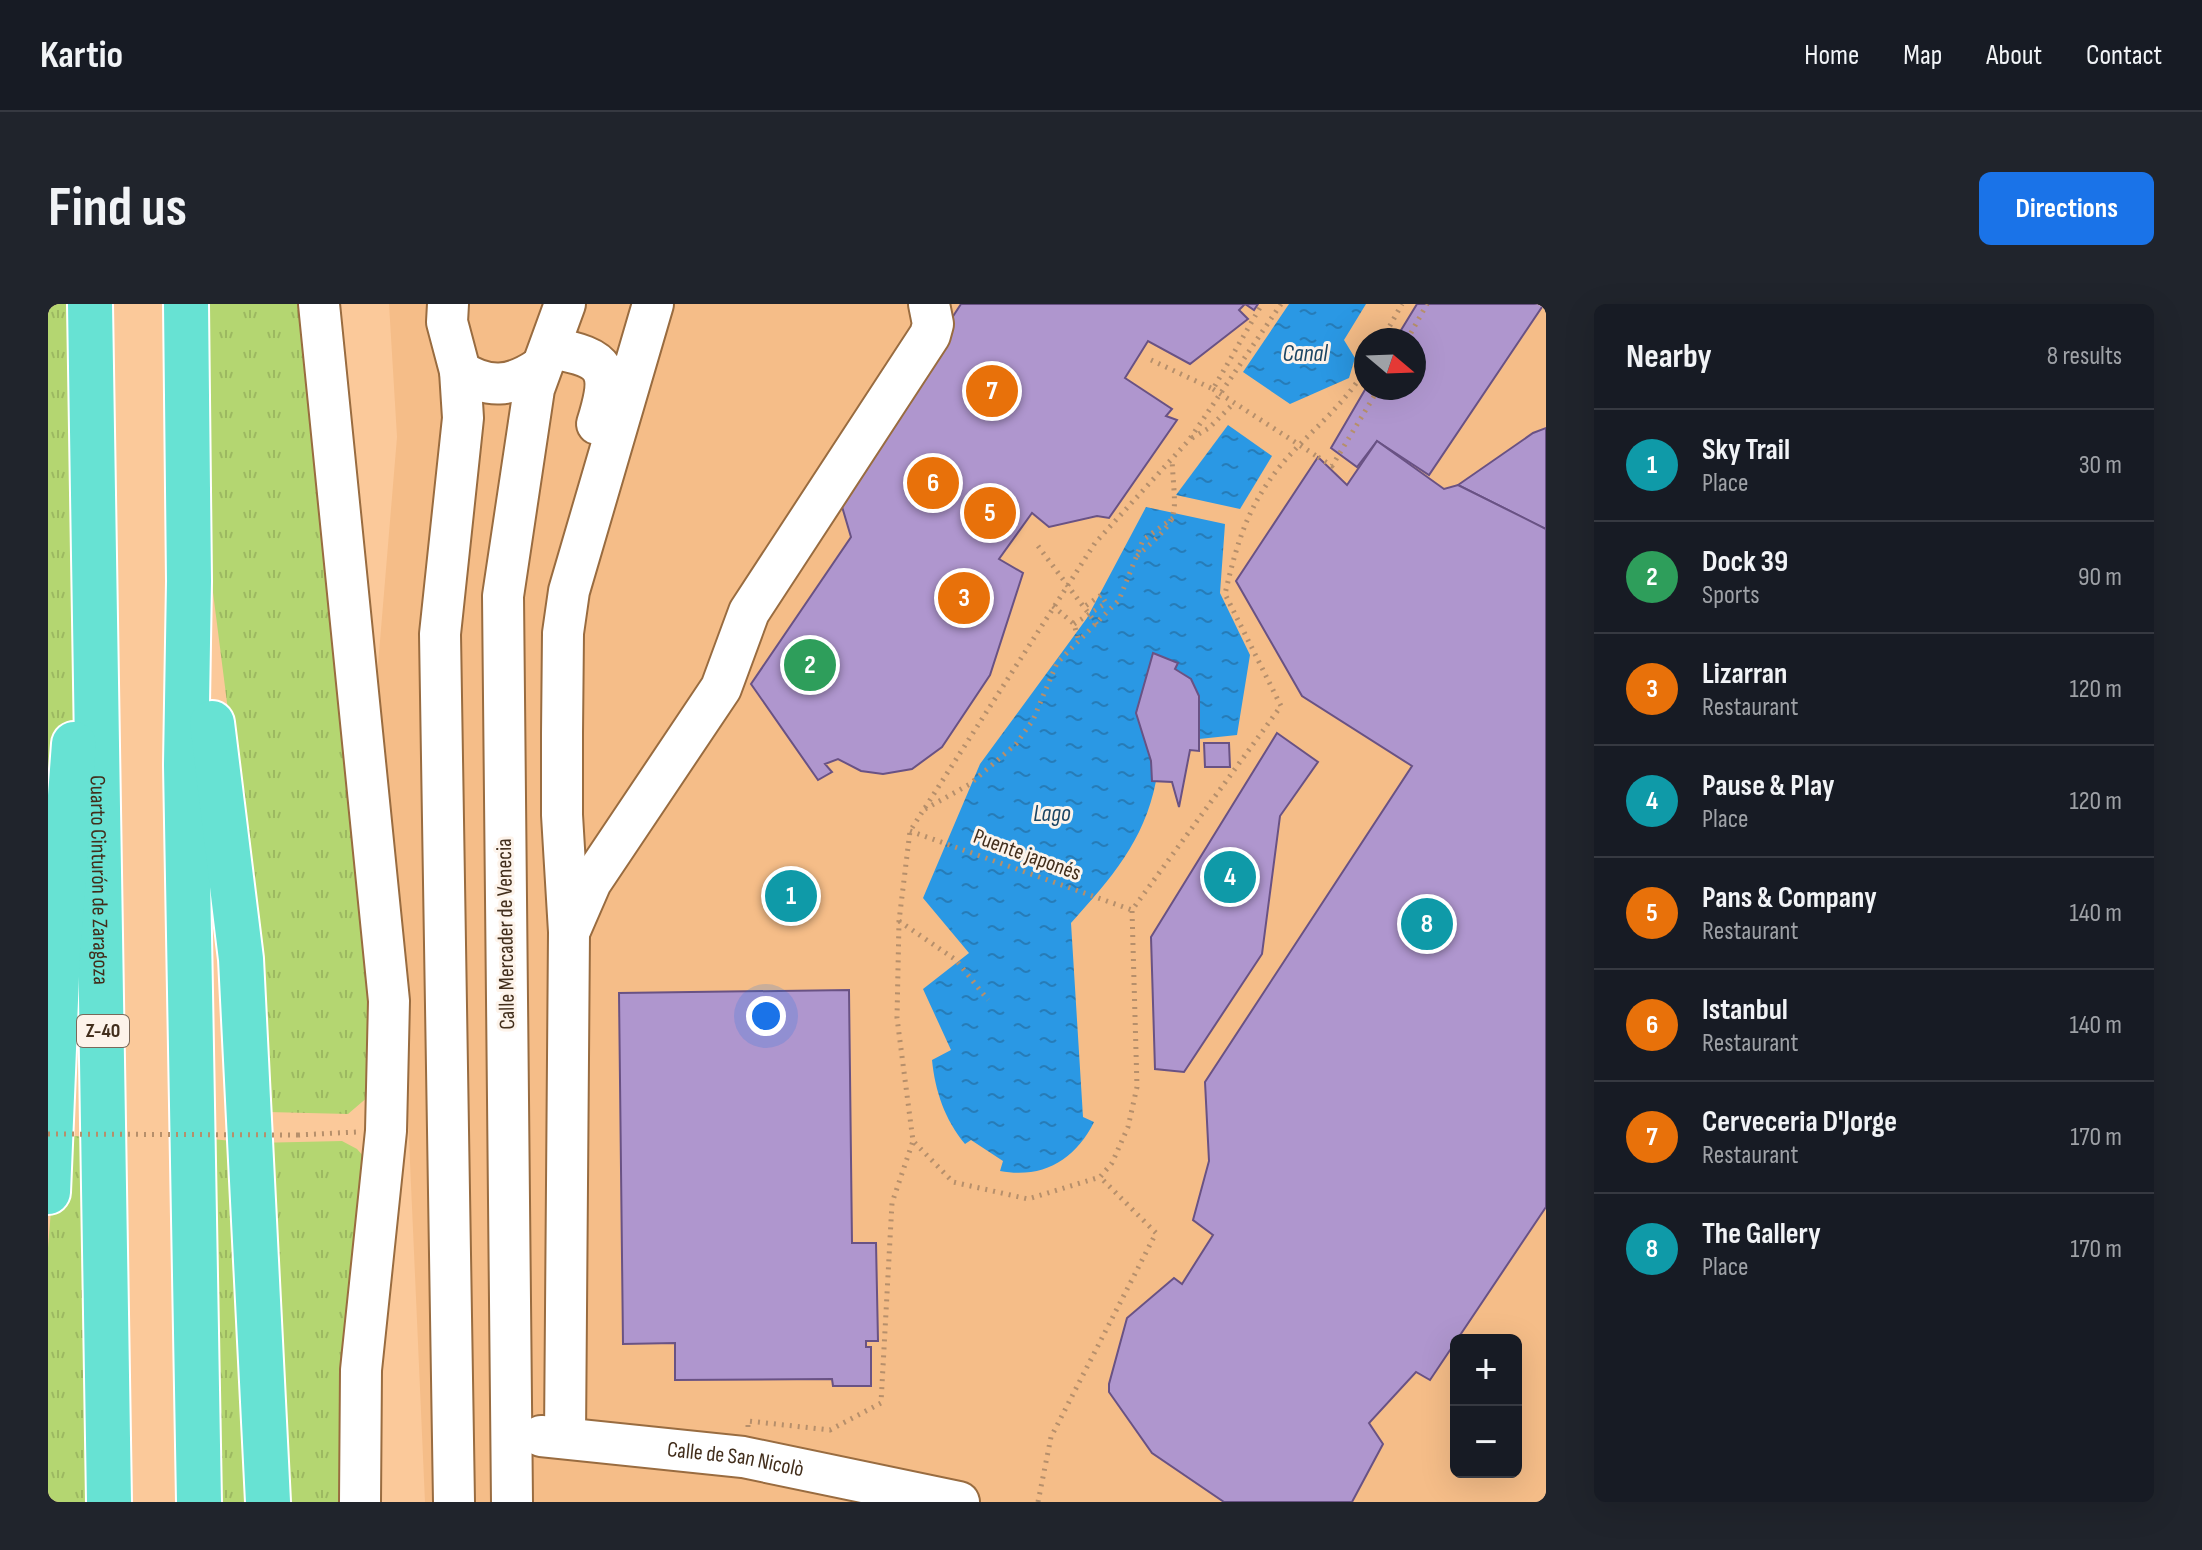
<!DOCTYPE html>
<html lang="en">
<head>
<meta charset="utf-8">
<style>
  :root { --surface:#171b24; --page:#20242c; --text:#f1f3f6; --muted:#9ea1a6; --line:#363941; --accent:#1a73e8 }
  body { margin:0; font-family:"Sofia Sans Condensed",sans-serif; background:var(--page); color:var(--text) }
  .controls { position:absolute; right:24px; bottom:24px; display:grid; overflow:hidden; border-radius:12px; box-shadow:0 8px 32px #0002 }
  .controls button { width:72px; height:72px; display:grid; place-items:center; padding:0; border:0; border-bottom:2px solid var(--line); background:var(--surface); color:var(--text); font:40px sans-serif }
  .compass { position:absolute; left:1306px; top:24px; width:72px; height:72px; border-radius:50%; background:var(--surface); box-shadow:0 8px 32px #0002; rotate:109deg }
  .you { position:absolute; left:718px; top:712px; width:28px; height:28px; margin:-20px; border:6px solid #fff; border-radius:50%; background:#1a73e8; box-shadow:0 0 0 12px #1a73e833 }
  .badge { display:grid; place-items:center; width:52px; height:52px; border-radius:50%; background:var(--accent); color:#fff; font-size:26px; font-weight:700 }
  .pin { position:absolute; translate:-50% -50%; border:4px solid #fff; box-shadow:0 2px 8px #0006 }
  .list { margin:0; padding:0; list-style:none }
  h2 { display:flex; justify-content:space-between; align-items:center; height:104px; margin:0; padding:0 32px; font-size:34px }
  h2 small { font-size:26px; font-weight:400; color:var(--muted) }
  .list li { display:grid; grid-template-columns:52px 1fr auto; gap:24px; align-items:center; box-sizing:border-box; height:112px; padding:0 32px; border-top:2px solid var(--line) }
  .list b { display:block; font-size:30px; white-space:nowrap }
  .list p { margin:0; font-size:26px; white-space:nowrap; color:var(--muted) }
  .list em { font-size:26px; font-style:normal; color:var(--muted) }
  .map { position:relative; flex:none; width:1498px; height:1198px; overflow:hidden; border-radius:12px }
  header { display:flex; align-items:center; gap:48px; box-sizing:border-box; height:112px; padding:0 40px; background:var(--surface); border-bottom:2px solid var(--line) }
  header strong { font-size:38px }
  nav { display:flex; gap:44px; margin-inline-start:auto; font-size:28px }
  .intro { display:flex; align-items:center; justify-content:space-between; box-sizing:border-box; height:192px; padding:0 48px }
  h1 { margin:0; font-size:56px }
  .button { padding:20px 36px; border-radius:12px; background:var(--accent); color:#fff; font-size:28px; font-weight:700 }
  main { display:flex; gap:48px; padding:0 48px }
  aside { flex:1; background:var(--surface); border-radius:12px; box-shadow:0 8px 32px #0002 }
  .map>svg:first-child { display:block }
  .built { fill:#f5bd88; fill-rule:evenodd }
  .grass { fill:url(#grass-tufts) }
  .water { fill:url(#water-ripples) }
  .building { fill:#af96ce; stroke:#695284; stroke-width:2 }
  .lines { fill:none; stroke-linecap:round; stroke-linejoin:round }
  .minor-casing { stroke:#996c40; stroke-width:44 }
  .highway-casing { stroke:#fff; stroke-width:48 }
  .path { stroke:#b68f6b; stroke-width:5; stroke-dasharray:2 6; stroke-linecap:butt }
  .minor { stroke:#fff; stroke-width:40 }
  .highway { stroke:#67e2d3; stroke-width:44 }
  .path-bridge { stroke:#b68f6b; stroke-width:5; stroke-dasharray:2 6; stroke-linecap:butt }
  .labels { text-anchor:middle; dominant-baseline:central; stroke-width:6; stroke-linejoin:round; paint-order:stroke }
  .shield { fill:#fdf3ea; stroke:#7a695a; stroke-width:2 }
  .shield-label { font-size:20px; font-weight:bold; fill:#422e1c }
  .street-label { font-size:22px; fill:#422e1c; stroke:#fdf3ea }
  .water-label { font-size:24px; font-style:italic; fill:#1b4564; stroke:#fdf3ea }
</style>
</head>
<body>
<header>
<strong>Kartio</strong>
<nav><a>Home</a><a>Map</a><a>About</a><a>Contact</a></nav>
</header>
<div class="intro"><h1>Find us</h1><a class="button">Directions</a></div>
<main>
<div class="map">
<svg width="1498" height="1198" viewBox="0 0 1498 1198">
  <defs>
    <pattern id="grass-tufts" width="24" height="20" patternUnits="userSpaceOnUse" patternTransform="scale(2)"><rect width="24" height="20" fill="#b4d671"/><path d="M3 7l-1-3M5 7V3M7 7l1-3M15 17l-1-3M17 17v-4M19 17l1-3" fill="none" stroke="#9cb861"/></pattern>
    <pattern id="water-ripples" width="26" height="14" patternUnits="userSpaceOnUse" patternTransform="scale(2)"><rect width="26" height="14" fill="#2a98e4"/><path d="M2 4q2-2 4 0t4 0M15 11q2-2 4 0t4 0" fill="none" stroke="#267cb8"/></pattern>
  </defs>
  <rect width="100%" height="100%" fill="#fbc99a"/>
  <path class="built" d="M341 0H1498V1198H377L355 699 326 409 349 133ZM1318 36H1366V84H1318ZM1408 1036H1468V1168H1408Z"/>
  <g class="grass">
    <path d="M0 0H42L27 425 0 888Z"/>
    <path d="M138 0H257L325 681 321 792 300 810 220 808 184 438 138 76Z"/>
    <path d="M9 830 55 835 61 1198H0V944Z"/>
    <path d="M145 833 203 839 294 837 309 845 317 854 312 1198H151Z"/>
  </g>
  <g class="water">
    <path d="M1241 0H1318L1296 36 1307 54 1301 74 1242 100 1195 68Z"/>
    <path d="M1180 121 1224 152 1192 205 1128 191Z"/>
    <path d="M1098 203 1177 220 1172 289 1202 351 1189 431 1151 435C1151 408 1157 377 1127 365L1129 359 1105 349 1088 409 1103 457 1104 476 1108 477C1096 538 1063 574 1023 619L1035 813 1046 818C1027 856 995 875 952 867L955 857 923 836 917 840C897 816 887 787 884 756L903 746 875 685 921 649 875 594 932 460 1039 314Z"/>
  </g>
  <g class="building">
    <path d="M913 0H1210L1206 6 1197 0 1191 6 1200 15 1142 60 1100 37 1077 74 1124 105 1118 112 1129 116 1061 214 1049 212 1001 223 984 209 951 255 975 269 942 371 894 443 864 465 835 470 813 467 790 455 777 460 784 468 770 476 703 380 803 233 790 189Z"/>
    <path d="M1369 0H1496L1381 171 1329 137 1309 163 1283 144 1318 84H1366V36H1347Z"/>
    <path d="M1498 124V225L1410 181 1485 129Z"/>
    <path d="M1329 137 1396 185 1410 181 1498 225V903L1382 1076 1368 1068 1321 1119 1335 1140 1304 1198H1176L1104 1149 1061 1088V1080L1079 1014 1126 974 1134 980 1165 931 1145 916 1161 857 1157 778 1364 462 1254 392 1188 277 1270 153 1299 181Z"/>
    <path d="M1105 349 1130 359 1127 365 1143 375 1151 392V447L1142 446 1131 503 1124 478 1104 477 1103 457 1088 409Z"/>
    <path d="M1229 429 1270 458 1232 512 1214 650 1136 768 1107 765 1103 633Z"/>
    <path d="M1156 439H1181L1182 463H1157Z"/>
    <path d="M801 686 804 939H828L830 1037H818V1043H823V1082H785L784 1075 627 1076V1039L575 1040 571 689Z"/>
  </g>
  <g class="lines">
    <g class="minor-casing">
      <g id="minor">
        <path d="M271 0 341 697 338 827 313 1066 312 1198"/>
        <path d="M400 0 399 18 412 67 415 114 392 330 406 1198"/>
        <path d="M503 44C560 54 566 65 549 120"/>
        <path d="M412 67C440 85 463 83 490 65"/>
        <path d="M523 624 543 578 673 384 701 308 882 31 885 20 881 0"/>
        <path id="s1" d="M493 1132 695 1153 911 1198"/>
        <path d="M517 1133 521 628 514 511V429L515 329 521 287 605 0"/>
        <path d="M464 1198 455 292 486 85 517 0"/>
      </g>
    </g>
    <g class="highway-casing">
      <g id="highway">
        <path id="s2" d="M42 0 61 1198"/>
        <path d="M138 0 141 277 138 461 151 1198"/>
        <path d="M164 419 193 655 220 1198"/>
        <path d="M0 888 10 648 26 440"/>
      </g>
    </g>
    <g class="path">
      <path d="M1233 0 1141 136 1047 239 862 527 851 617 849 714 865 837 905 878 980 895 1052 873 1064 859 1080 823 1089 783 1084 606 1233 402 1177 290C1189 239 1199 203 1233 161 1261 128 1296 102 1318 64"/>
      <path d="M1334 36 1354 0"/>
      <path d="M1359 36 1379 0"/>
      <path d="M1103 56 1165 85 1214 0"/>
      <path d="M1144 134 1161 124 1186 99"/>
      <path d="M1270 153 1284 162 1331 84"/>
      <path d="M1089 252C1135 211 1127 216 1124 155"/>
      <path d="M1005 302 1026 320 1030 334"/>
      <path d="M1026 320 1058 299 1053 291 1036 303"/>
      <path d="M877 505 922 480 968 440 985 416 1009 359 1071 296 1095 236 1125 214"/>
      <path d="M862 527 1084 606"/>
      <path d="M851 617 908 656 940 696"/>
      <path d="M250 831 309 828"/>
      <path d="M700 1123V1117L782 1126 833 1099 844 899 865 837"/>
      <path d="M990 1198 1003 1133 1108 929 1052 873"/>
    </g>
    <use href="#minor" class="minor"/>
    <use href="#highway" class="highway"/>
    <g class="path-bridge">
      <path d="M1165 85 1270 153"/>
      <path d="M990 242 1050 322"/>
      <path d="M0 830 250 831"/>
    </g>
  </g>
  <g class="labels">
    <rect class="shield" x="29" y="711" width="52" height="32" rx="6"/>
    <g class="shield-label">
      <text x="55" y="727">Z-40</text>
    </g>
    <g class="street-label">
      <text transform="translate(979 551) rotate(20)">Puente japonés</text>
      <text stroke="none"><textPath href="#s2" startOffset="576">Cuarto Cinturón de Zaragoza</textPath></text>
      <text transform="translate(458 630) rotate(-91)">Calle Mercader de Venecia</text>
      <text stroke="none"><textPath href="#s1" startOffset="196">Calle de San Nicolò</textPath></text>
    </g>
    <g class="water-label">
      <text x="1257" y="49">Canal</text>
      <text x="1004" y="509">Lago</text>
    </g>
  </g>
</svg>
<div class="controls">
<button>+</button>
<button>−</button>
</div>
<svg class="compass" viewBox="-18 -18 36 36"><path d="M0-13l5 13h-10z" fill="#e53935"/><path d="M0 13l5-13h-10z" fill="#9ea1a6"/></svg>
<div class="you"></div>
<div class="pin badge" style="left:743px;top:592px;background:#0f9aa8">1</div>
<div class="pin badge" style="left:762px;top:361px;background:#2e9e5b">2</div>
<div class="pin badge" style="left:916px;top:294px;background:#e8710a">3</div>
<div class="pin badge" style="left:1182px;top:573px;background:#0f9aa8">4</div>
<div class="pin badge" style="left:942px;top:209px;background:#e8710a">5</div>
<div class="pin badge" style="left:885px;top:179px;background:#e8710a">6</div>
<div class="pin badge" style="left:944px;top:87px;background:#e8710a">7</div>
<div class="pin badge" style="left:1379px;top:620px;background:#0f9aa8">8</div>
</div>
<aside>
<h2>Nearby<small>8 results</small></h2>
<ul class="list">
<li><span class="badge" style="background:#0f9aa8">1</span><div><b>Sky Trail</b><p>Place</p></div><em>30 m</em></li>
<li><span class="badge" style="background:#2e9e5b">2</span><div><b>Dock 39</b><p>Sports</p></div><em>90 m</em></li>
<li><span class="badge" style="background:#e8710a">3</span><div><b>Lizarran</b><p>Restaurant</p></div><em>120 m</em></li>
<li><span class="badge" style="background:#0f9aa8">4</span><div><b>Pause &amp; Play</b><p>Place</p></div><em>120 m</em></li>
<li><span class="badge" style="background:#e8710a">5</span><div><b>Pans &amp; Company</b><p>Restaurant</p></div><em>140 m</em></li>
<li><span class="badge" style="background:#e8710a">6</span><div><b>Istanbul</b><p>Restaurant</p></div><em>140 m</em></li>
<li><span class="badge" style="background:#e8710a">7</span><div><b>Cerveceria D'Jorge</b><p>Restaurant</p></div><em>170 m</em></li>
<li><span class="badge" style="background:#0f9aa8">8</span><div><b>The Gallery</b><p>Place</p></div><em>170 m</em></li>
</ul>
</aside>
</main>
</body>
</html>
